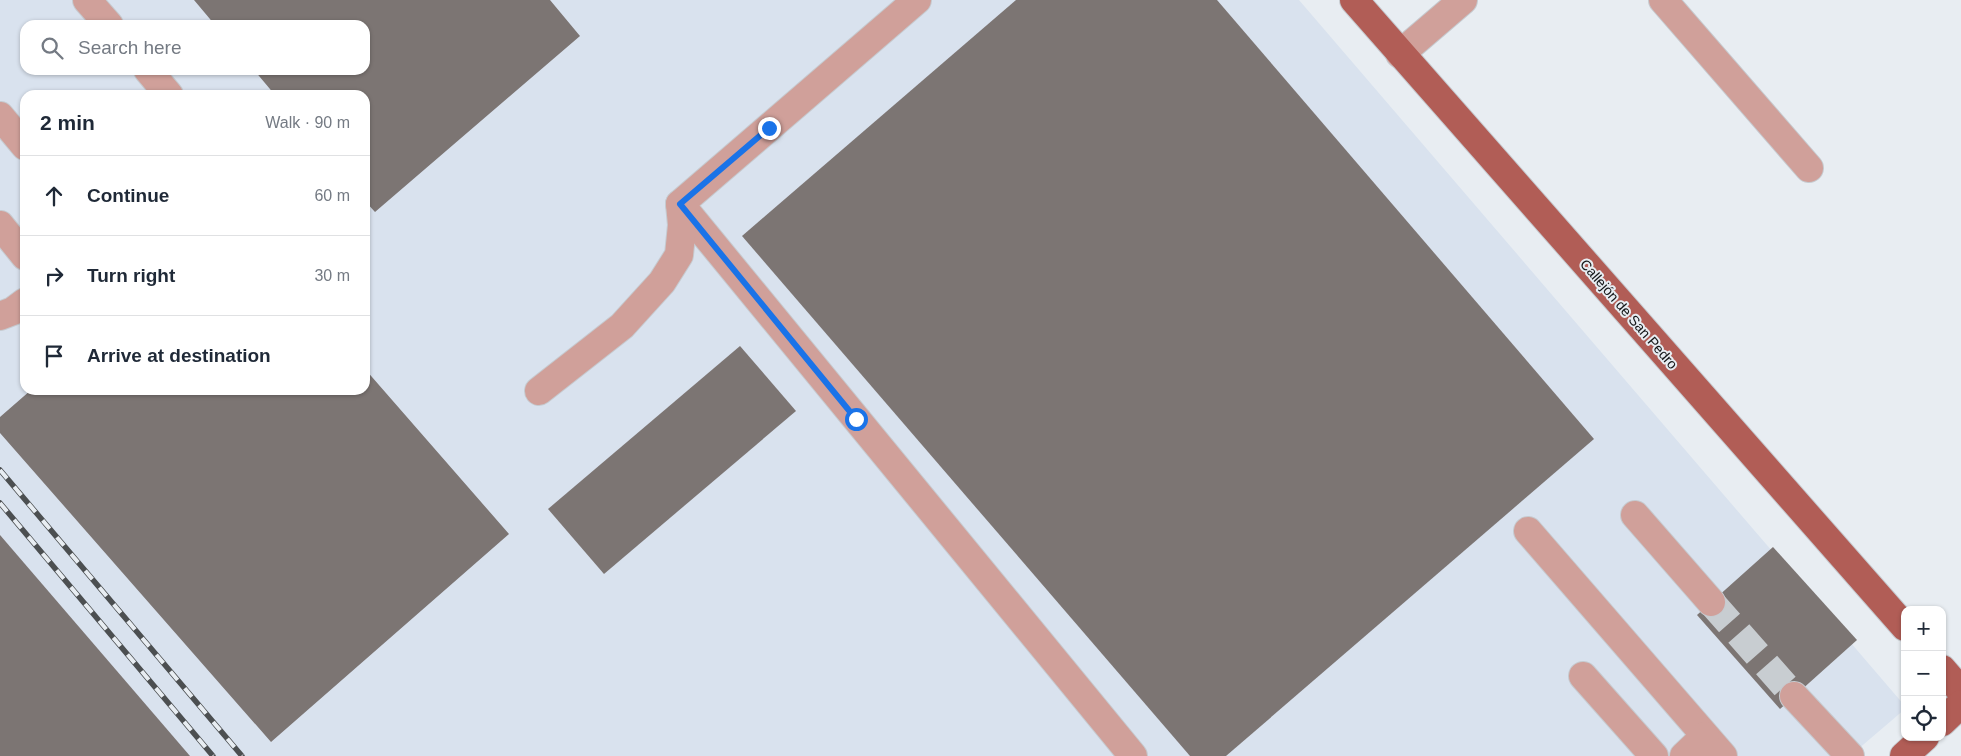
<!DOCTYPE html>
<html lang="en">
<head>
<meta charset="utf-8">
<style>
  :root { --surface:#fff; --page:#f6f6f7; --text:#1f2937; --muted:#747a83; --line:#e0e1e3 }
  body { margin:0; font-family:Arial,sans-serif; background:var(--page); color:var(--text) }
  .controls { position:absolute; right:15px; bottom:15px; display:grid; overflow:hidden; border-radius:10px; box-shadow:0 1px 4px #0004 }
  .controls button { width:45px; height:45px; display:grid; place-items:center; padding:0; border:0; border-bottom:1px solid var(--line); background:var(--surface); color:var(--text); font:25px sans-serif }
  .stop { position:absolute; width:15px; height:15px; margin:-11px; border:4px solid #1a73e8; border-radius:50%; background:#fff }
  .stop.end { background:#1a73e8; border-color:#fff; box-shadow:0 1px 5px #0008 }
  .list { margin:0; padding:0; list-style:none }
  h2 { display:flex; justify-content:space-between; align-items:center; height:65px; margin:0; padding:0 20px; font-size:21px }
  h2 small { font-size:16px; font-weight:400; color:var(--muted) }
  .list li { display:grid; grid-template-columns:32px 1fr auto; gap:15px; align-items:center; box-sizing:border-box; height:80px; padding:0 20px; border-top:1px solid var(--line) }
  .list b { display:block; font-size:19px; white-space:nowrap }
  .list em { font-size:16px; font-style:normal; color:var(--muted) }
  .icon { flex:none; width:28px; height:28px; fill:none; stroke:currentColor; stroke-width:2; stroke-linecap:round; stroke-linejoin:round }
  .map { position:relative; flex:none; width:1961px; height:756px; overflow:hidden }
  .search { position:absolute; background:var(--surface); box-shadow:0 1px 4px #0004; left:20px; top:20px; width:350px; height:55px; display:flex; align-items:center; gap:12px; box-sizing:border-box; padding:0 18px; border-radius:15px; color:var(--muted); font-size:19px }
  .panel { position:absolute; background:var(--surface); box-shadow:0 1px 4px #0004; left:20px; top:90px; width:350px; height:305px; border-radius:15px }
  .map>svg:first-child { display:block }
  .built { fill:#d9e2ee; fill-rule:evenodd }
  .building { fill:#7c7573 }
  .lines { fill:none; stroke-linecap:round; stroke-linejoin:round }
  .minor-tunnel { stroke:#c8cdd1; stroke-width:28; stroke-dasharray:28 14; stroke-linecap:butt }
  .minor-casing { stroke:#c6cacf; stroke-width:30 }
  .major-casing { stroke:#c6cacf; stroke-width:30 }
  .minor { stroke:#d0a09a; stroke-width:28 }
  .major { stroke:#b15d56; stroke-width:28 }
  .rail-casing { stroke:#4c4f51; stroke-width:5.5 }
  .rail { stroke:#e8edf2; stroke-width:4; stroke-dasharray:11; stroke-linecap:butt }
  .route { stroke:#1a73e8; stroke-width:6 }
  .labels { text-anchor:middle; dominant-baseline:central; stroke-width:4; stroke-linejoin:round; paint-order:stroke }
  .street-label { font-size:14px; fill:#131517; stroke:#e8edf2 }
</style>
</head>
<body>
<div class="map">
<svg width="1961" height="756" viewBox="0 0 1961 756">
  <rect width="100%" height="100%" fill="#e8edf2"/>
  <path class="built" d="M0 0H1299L1905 706V709L1850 756H0ZM25 25H365V70H25ZM25 95H365V390H25Z"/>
  <g class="building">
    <path d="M194 0H550L580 36 375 212 365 201V95H275L254 70H365V25H215Z"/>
    <path d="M1016 0H1217L1594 439 1226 756H1190L742 236Z"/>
    <path d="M740 346 796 411 604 574 548 509Z"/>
    <path d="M365 369 509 534 271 742 0 433V417L31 390H365Z"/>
    <path d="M0 535 190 756H0Z"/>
    <path d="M1773 547 1857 640 1780 709 1697 615Z"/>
  </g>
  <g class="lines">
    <path class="minor-tunnel" d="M1711 602 1794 696"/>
    <g class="minor-casing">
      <g id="minor">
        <path d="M87 0 109 25"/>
        <path d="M1663 0 1809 168"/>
        <path d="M1400 54 1463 0"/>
        <path d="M148 70 169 95"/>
        <path d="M0 116 25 146"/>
        <path d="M680 204 1133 756"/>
        <path d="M0 225 25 256"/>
        <path d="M0 316 13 311 25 302"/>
        <path d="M539 391 622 326 662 282 679 255 682 225 680 204 917 0"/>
        <path d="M1635 515 1711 602"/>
        <path d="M1528 531 1723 756"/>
        <path d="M1583 676 1654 756"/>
        <path d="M1794 696 1850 756"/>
        <path d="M1684 756 1705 736"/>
      </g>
    </g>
    <g class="major-casing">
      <g id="major">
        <path d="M1354 0 1905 627"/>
        <path d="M1942 669 1961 691"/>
        <path d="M1942 722 1961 704"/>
        <path d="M1904 756 1925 737"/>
      </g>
    </g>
    <use href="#minor" class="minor"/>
    <use href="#major" class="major"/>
    <g class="rail-casing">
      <g id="rail">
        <path d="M0 470 242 756"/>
        <path d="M0 503 213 756"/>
      </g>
    </g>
    <use href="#rail" class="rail"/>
  </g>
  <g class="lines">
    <path class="route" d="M769 128 680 204 856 419"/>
  </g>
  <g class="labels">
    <g class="street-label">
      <text transform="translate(1629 314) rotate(49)">Callejón de San Pedro</text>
    </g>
  </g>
</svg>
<div class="controls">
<button>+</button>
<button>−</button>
<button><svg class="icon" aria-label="locate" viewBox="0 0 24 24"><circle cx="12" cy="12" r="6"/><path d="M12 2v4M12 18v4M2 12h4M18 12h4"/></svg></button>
</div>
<div class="stop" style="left:856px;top:419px"></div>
<div class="stop end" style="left:769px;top:128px"></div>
<div class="search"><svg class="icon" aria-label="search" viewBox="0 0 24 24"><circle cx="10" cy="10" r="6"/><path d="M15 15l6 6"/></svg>Search here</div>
<section class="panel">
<h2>2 min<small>Walk · 90 m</small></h2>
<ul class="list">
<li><svg class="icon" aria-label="ahead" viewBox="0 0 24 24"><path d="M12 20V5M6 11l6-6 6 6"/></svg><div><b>Continue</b></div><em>60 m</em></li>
<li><svg class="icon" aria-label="right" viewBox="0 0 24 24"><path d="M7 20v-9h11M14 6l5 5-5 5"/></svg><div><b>Turn right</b></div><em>30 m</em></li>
<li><svg class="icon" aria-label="arrive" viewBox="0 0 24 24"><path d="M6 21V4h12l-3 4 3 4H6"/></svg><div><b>Arrive at destination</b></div></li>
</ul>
</section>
</div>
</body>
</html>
